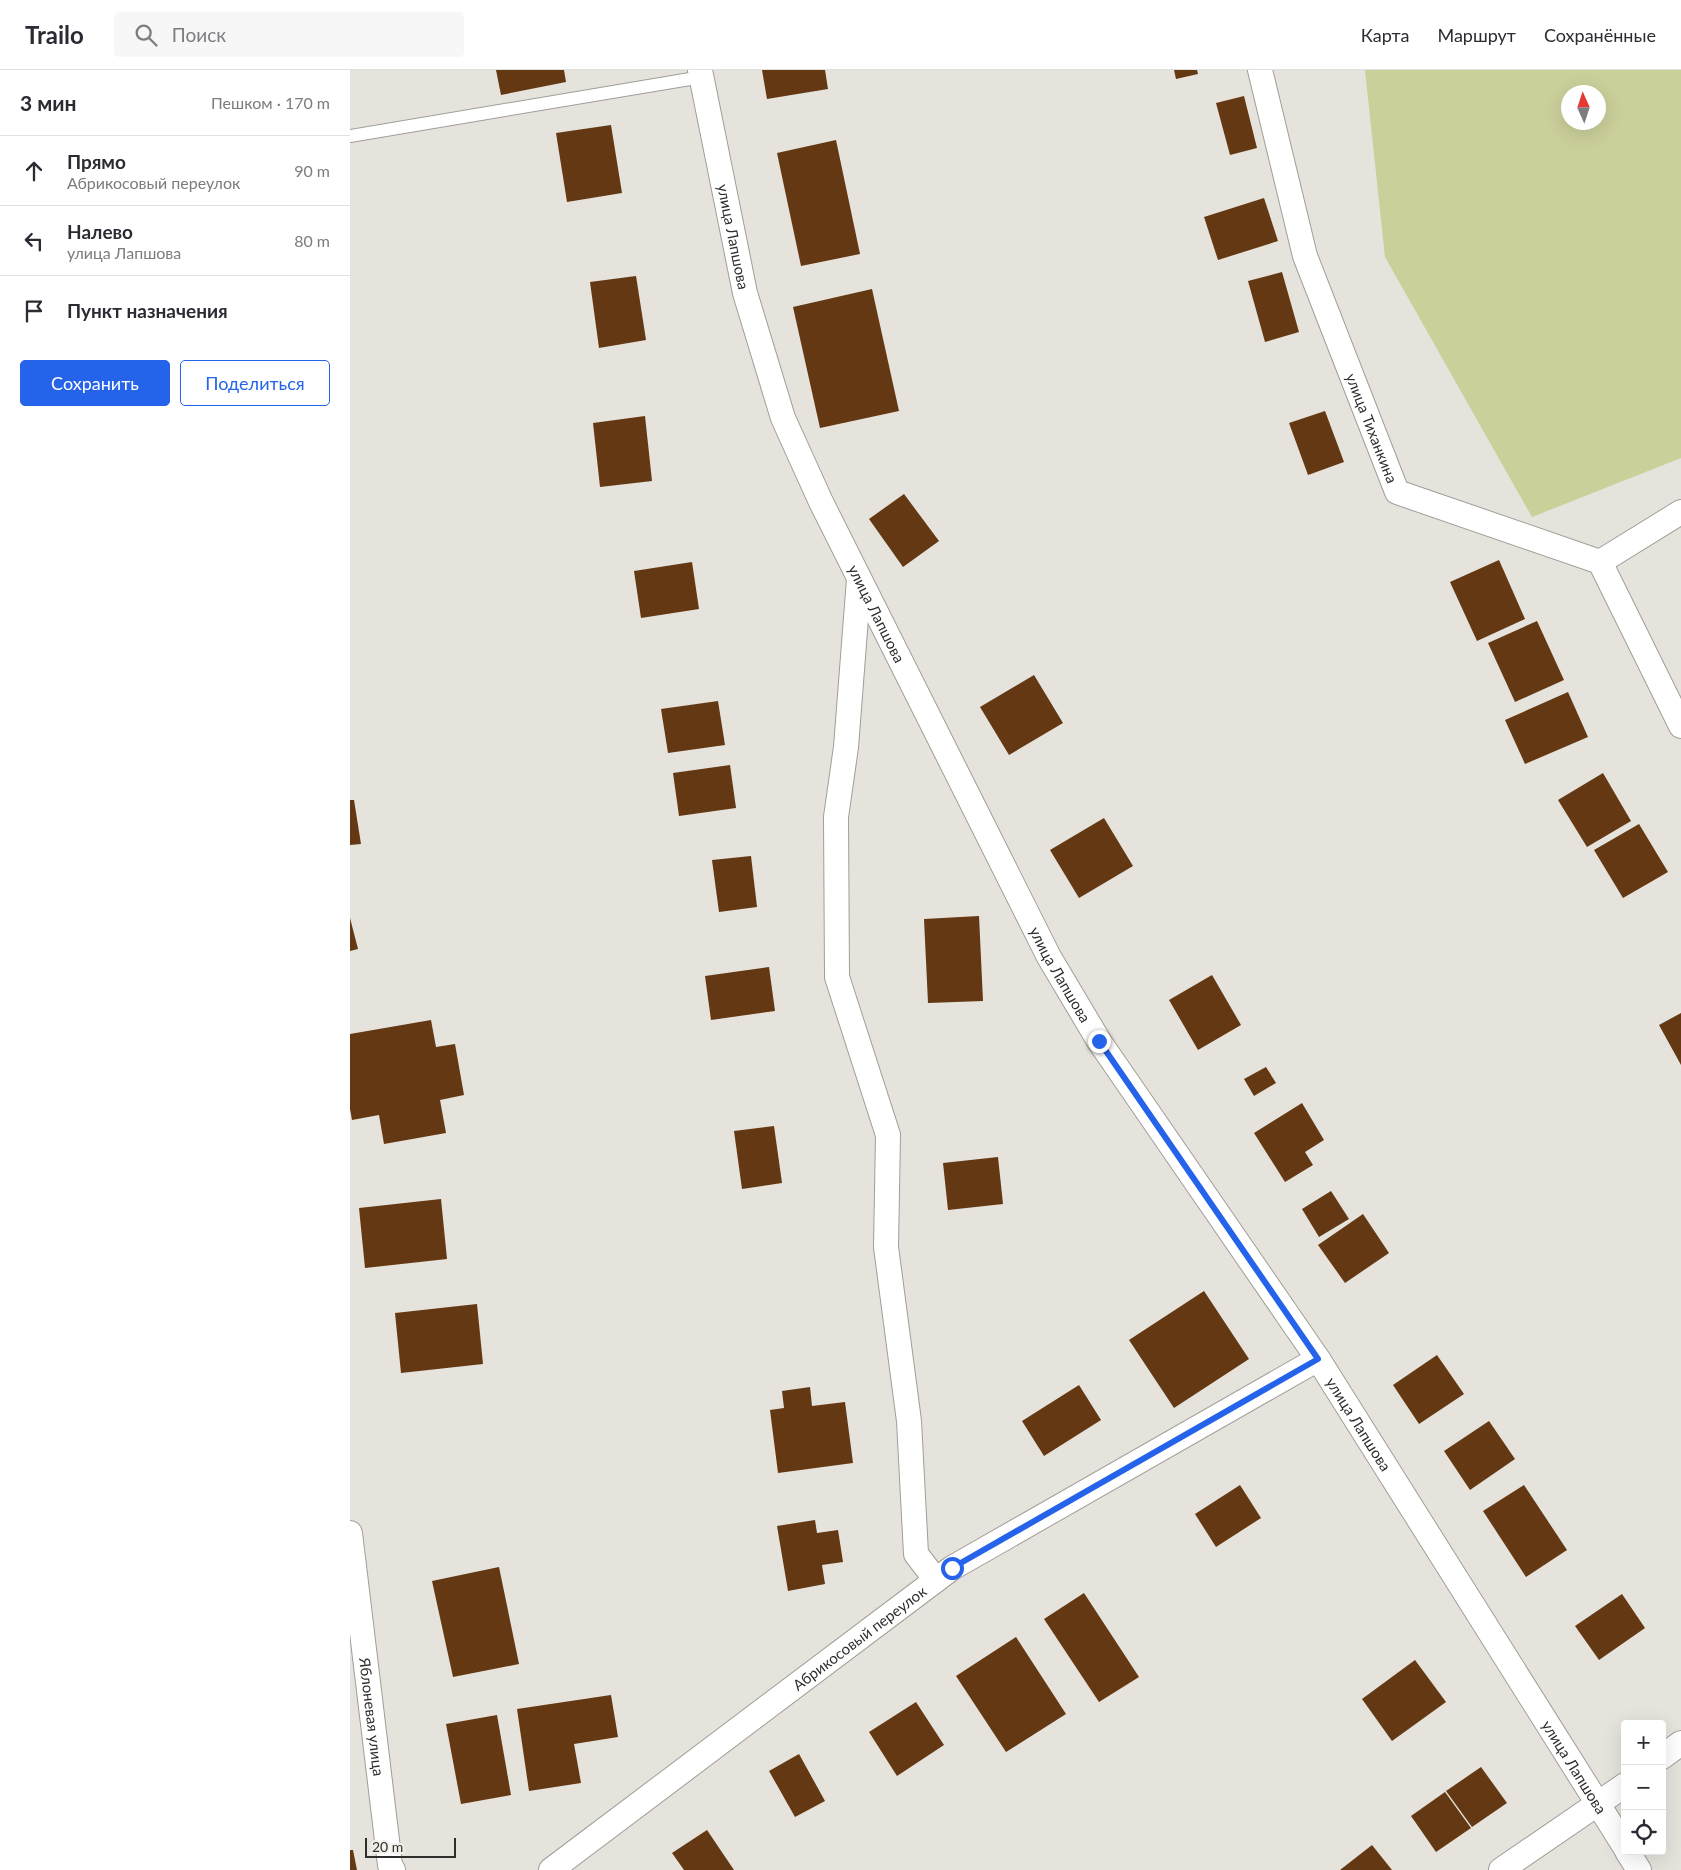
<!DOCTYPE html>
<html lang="ru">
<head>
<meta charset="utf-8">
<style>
  :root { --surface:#fff; --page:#f7f7f7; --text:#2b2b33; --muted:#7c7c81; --line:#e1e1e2; --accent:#2563eb }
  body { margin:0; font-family:Lato,sans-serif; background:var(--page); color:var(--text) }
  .controls { position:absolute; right:15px; bottom:15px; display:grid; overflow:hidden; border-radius:5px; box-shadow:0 5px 20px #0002 }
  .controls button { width:45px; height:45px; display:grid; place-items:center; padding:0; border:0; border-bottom:1px solid var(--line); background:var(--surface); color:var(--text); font:25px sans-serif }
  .compass { position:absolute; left:1211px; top:15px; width:45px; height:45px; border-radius:50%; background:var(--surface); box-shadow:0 5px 20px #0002; rotate:357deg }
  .scale { position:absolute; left:15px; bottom:12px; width:91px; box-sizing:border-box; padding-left:5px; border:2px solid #2f2e2c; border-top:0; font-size:14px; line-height:18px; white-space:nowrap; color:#2f2e2c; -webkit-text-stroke:4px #f2f0ea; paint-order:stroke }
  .stop { position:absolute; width:15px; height:15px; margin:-11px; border:4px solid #2563eb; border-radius:50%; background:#fff }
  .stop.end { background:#2563eb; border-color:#fff; box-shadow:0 1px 5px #0008 }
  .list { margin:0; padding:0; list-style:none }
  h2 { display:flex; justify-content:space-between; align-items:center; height:65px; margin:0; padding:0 20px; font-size:21px }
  h2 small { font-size:16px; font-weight:400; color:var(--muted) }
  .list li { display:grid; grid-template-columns:32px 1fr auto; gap:15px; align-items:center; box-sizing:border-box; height:70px; padding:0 20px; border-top:1px solid var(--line) }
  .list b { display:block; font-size:19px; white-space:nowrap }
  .list p { margin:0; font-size:16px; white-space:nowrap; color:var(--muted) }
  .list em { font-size:16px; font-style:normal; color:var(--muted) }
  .actions { display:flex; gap:10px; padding:15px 20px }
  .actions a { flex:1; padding:11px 0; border:1px solid var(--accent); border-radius:5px; text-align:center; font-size:18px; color:var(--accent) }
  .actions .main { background:var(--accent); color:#fff }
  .icon { flex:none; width:28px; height:28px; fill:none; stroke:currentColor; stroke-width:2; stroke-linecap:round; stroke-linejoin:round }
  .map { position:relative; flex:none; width:1331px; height:1800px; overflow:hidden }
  header { display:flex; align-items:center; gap:30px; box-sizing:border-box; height:70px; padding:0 25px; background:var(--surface); border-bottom:1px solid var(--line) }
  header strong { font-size:24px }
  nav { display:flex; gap:28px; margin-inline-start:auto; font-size:18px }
  .search { width:350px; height:45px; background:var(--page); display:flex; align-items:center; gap:12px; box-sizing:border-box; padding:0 18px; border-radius:5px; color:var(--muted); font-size:19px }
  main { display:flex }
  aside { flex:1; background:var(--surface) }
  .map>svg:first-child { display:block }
  .green { fill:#cbcf9a; fill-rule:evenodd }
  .building { fill:#633812 }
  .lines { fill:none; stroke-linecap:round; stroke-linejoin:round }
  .service-casing { stroke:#a09e98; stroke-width:14 }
  .minor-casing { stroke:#a09e98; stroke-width:26 }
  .service { stroke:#fff; stroke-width:12 }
  .minor { stroke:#fff; stroke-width:24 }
  .route { stroke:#2563eb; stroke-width:6 }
  .labels { text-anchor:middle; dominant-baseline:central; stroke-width:5; stroke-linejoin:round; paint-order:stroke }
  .street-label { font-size:15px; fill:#2f2e2c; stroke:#f2f0ea }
</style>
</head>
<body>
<header>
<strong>Trailo</strong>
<div class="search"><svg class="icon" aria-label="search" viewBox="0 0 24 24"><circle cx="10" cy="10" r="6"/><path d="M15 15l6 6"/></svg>Поиск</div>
<nav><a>Карта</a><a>Маршрут</a><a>Сохранённые</a></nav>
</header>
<main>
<aside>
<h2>3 мин<small>Пешком · 170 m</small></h2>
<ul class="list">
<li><svg class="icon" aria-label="ahead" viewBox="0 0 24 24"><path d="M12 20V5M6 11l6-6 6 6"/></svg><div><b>Прямо</b><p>Абрикосовый переулок</p></div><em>90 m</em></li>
<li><svg class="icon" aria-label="left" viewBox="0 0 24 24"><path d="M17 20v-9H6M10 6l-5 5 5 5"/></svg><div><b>Налево</b><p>улица Лапшова</p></div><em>80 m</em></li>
<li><svg class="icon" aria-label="arrive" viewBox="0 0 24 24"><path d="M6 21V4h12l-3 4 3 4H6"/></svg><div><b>Пункт назначения</b></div></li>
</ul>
<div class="actions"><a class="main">Сохранить</a><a>Поделиться</a></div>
</aside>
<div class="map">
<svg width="1331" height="1800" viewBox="0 0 1331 1800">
  <rect width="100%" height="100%" fill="#e5e3dc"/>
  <path class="green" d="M1015 0H1331V388L1182 447 1035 187ZM1218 22H1248V52H1218Z"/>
  <g class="building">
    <path d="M146 0H214L216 12 151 25Z"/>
    <path d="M412 0H475L478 19 417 29Z"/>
    <path d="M824 0H847L848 4 826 9Z"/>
    <path d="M894 26 907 78 880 85 866 33Z"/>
    <path d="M261 55 272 123 217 132 206 63Z"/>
    <path d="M486 70 510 184 451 196 427 83Z"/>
    <path d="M914 128 928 171 868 190 854 147Z"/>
    <path d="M932 202 949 262 915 272 898 211Z"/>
    <path d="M286 206 296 270 249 278 240 212Z"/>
    <path d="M522 219 549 341 470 358 443 237Z"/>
    <path d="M975 341 994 392 958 405 939 353Z"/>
    <path d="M295 346 302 411 250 417 243 353Z"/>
    <path d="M554 424 589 471 553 497 519 449Z"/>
    <path d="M1149 490 1175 549 1127 571 1100 512Z"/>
    <path d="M342 492 349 539 291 548 284 501Z"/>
    <path d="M1187 551 1214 610 1165 632 1138 573Z"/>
    <path d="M684 605 713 653 659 685 630 637Z"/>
    <path d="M1218 622 1238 667 1175 694 1155 650Z"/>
    <path d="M368 631 375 675 318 683 311 639Z"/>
    <path d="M380 695 386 738 329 746 323 703Z"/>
    <path d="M1253 703 1281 751 1237 777 1208 730Z"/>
    <path d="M0 730H4L11 774 0 775Z"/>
    <path d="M754 748 783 796 729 828 700 780Z"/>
    <path d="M1289 754 1318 802 1273 828 1244 780Z"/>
    <path d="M401 786 407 837 369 842 362 790Z"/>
    <path d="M629 846 633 931 578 933 574 849Z"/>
    <path d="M0 848 8 879 0 881Z"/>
    <path d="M419 897 425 941 361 950 355 906Z"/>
    <path d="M862 905 891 955 848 980 819 930Z"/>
    <path d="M1331 943V995L1309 955Z"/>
    <path d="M81 950 86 977 105 974 114 1025 90 1030 96 1063 34 1074 29 1045 2 1050 0 1039V964Z"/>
    <path d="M916 997 926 1013 904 1026 894 1009Z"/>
    <path d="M952 1033 974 1070 955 1082 963 1095 935 1112 904 1063Z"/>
    <path d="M424 1056 432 1113 392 1119 384 1061Z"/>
    <path d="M648 1087 653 1134 598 1140 593 1093Z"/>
    <path d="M981 1121 999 1149 969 1167 952 1139Z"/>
    <path d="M91 1129 97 1189 15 1198 9 1138Z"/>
    <path d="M1013 1144 1039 1183 995 1213 968 1175Z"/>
    <path d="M854 1221 899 1289 824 1338 779 1270Z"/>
    <path d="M127 1234 133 1294 51 1303 45 1243Z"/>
    <path d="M1087 1285 1114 1324 1069 1354 1043 1315Z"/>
    <path d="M729 1315 751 1350 694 1386 672 1351Z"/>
    <path d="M460 1317 462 1336 495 1332 503 1393 428 1403 420 1340 434 1338 432 1321Z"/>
    <path d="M1139 1351 1165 1389 1120 1420 1094 1381Z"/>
    <path d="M890 1415 911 1448 866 1477 845 1444Z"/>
    <path d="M1174 1415 1217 1480 1176 1507 1133 1441Z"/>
    <path d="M465 1450 467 1463 488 1460 493 1492 472 1495 475 1514 438 1521 427 1456Z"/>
    <path d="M149 1497 169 1594 103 1607 82 1511Z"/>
    <path d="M734 1523 789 1607 749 1632 694 1549Z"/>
    <path d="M1272 1524 1295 1558 1249 1590 1225 1556Z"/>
    <path d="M666 1567 716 1644 656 1682 606 1606Z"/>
    <path d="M1065 1590 1096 1632 1042 1671 1012 1629Z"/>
    <path d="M261 1625 268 1667 224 1674 231 1713 179 1721 167 1639Z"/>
    <path d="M566 1632 594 1675 547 1706 519 1662Z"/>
    <path d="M147 1645 161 1725 111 1734 96 1654Z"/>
    <path d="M449 1684 475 1731 445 1747 419 1701Z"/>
    <path d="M1131 1697 1157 1733 1122 1757 1096 1721Z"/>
    <path d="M1095 1722 1121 1758 1086 1782 1061 1746Z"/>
    <path d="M357 1760 384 1800H334L322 1783Z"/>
    <path d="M1022 1775 1042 1800H990Z"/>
    <path d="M0 1780H3L7 1800H0Z"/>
  </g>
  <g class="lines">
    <g class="service-casing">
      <path id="service" d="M0 66 352 7"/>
    </g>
    <g class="minor-casing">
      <g id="minor">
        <path id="s1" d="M350 0 395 223 433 348 471 432 699 887 749 971 968 1289 1275 1777"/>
        <path id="s2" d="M910 0 955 186 1047 422 1250 492 1331 656"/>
        <path d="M1250 492 1331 442"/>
        <path d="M509 509 496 677 486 747 487 907 538 1065 536 1177 559 1351 566 1484 586 1510"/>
        <path id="s3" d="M0 1463 40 1795 43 1800"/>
        <path d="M1312 1687 1331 1673"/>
        <path d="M1277 1781 1289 1800"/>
        <path id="s4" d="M201 1800 602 1498 968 1289"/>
        <path d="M1151 1800 1275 1715"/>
      </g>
    </g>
    <use href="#service" class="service"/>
    <use href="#minor" class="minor"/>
  </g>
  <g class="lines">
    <path class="route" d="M602 1498 968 1289 749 971"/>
  </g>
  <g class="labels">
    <g class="street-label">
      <text stroke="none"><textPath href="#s1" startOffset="170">улица Лапшова</textPath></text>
      <text stroke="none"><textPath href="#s2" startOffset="376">улица Тиханкина</textPath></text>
      <text stroke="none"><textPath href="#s1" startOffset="575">улица Лапшова</textPath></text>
      <text stroke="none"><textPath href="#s1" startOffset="980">улица Лапшова</textPath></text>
      <text stroke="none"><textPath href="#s1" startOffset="1520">улица Лапшова</textPath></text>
      <text stroke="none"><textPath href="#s4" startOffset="386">Абрикосовый переулок</textPath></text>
      <text stroke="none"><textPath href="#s3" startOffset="185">Яблоневая улица</textPath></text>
      <text stroke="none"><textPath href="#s1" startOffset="1925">улица Лапшова</textPath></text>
    </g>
  </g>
</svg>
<div class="controls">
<button>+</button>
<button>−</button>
<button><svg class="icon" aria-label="locate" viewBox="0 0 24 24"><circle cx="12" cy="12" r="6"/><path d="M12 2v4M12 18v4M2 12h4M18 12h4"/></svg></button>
</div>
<svg class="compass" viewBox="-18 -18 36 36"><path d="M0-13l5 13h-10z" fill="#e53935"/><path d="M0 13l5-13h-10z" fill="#7c7c81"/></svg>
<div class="scale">20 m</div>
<div class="stop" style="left:602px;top:1498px"></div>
<div class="stop end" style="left:749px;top:971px"></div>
</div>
</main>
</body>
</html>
